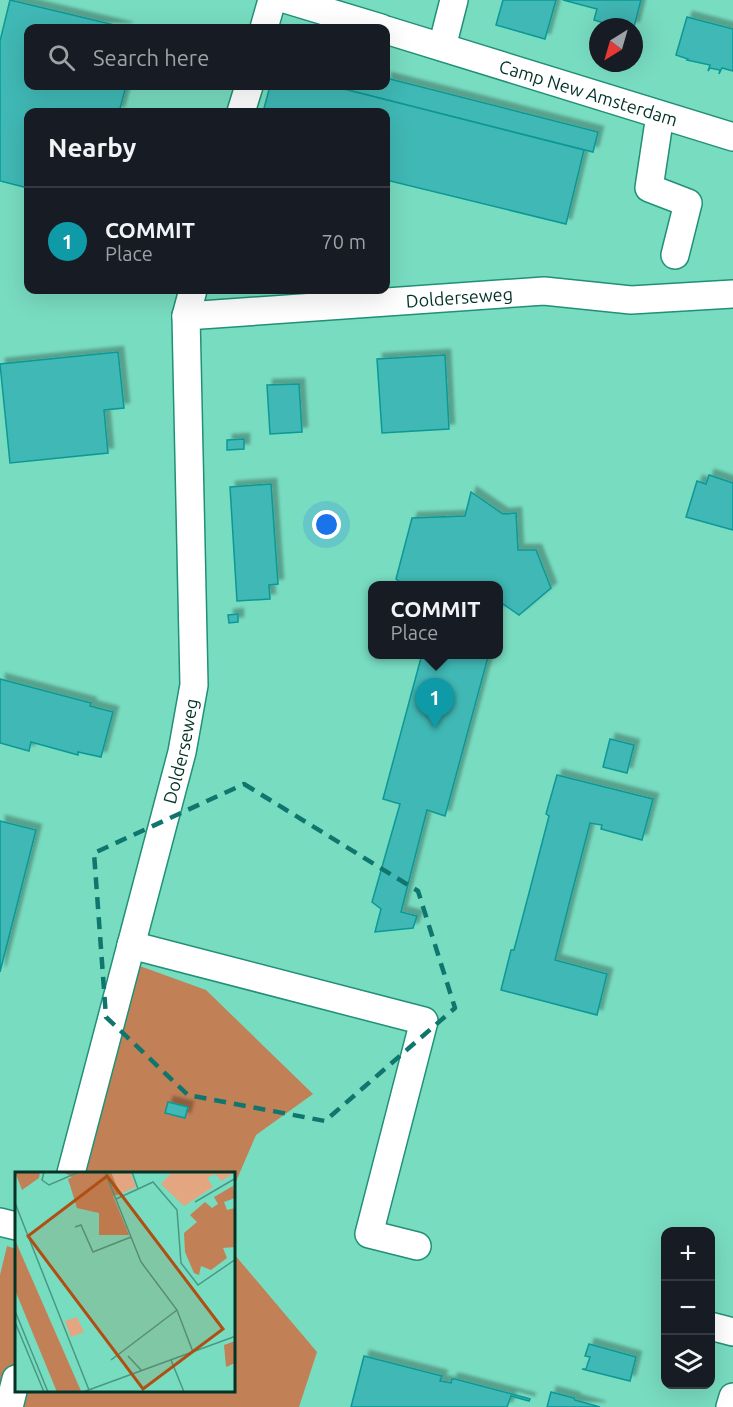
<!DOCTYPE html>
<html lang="en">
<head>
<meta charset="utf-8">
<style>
  :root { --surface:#171b24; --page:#20242c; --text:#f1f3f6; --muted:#9ea1a6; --line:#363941; --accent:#0b8043 }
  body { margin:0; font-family:Ubuntu,sans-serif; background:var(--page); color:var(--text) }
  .controls { position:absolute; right:18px; bottom:18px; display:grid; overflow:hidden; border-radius:12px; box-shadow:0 6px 24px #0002 }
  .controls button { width:54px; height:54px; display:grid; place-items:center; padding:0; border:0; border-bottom:2px solid var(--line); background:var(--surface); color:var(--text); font:30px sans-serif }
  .compass { position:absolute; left:589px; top:18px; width:54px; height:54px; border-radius:50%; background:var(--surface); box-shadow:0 6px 24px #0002; rotate:217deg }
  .you { position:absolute; left:327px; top:525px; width:21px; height:21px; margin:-15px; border:4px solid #fff; border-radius:50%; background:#1a73e8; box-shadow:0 0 0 9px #1a73e833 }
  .badge { display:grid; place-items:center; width:39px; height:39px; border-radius:50%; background:var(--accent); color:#fff; font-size:20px; font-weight:700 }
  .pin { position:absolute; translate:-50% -50px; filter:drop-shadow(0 2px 3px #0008) }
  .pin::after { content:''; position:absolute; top:32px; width:21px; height:18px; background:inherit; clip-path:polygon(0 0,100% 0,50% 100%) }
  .popup { position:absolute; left:368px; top:581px; width:135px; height:78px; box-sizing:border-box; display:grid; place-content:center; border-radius:12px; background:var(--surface); filter:drop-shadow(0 2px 4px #0005); font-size:20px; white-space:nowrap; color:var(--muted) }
  .popup b { font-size:22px; color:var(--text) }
  .popup::after { content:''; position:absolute; left:50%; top:100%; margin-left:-12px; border:12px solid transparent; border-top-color:var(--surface) }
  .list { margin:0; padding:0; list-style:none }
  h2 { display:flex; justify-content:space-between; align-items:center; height:78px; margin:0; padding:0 24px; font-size:26px }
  h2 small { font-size:20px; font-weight:400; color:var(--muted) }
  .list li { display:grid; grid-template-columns:39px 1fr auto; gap:18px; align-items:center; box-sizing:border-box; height:108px; padding:0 24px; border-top:2px solid var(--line) }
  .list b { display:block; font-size:22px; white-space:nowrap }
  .list p { margin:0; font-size:20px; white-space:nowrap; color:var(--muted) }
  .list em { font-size:20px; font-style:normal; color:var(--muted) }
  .icon { flex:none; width:33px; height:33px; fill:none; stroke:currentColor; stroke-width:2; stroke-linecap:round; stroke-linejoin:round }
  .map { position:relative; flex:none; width:733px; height:1407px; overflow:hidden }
  .search { position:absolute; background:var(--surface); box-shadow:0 6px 24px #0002; left:24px; top:24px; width:366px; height:66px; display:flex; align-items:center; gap:15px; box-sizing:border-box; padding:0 21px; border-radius:12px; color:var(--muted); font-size:22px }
  .panel { position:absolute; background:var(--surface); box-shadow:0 6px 24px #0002; left:24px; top:108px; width:366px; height:186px; border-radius:12px }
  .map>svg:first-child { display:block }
  .forest { fill:#c18056 }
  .building { fill:#41b8b5; stroke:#0b9896; stroke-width:1.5; filter:url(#shadow) }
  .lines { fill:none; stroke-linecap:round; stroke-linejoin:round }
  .minor-casing { stroke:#209076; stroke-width:30 }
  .minor { stroke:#fff; stroke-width:27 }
  .marked { fill:none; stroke:#0f766e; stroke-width:4.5; stroke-dasharray:12 8; stroke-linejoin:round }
  .labels { text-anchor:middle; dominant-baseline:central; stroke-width:5; stroke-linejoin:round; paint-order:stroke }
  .street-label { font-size:18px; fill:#033227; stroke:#78dcc0 }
  .inset-road { fill:none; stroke:#499883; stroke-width:1.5 }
  .view { fill:#af4f13; fill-opacity:0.15; stroke:#af4f13; stroke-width:3 }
  .inset-edge { fill:none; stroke:#033227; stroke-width:3 }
</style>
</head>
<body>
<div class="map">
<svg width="733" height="1407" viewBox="0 0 733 1407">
  <defs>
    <filter id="shadow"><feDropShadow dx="5.5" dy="-5.5" stdDeviation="1.5" flood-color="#0004"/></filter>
  </defs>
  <rect width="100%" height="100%" fill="#78dcc0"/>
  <g class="forest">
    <path d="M137 965 206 990 313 1094 256 1135 234 1186V1173H82Z"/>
    <path d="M7 1246 16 1249V1390H234V1254L317 1352 299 1407H0V1275Z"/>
  </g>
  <g class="building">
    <path d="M10 0 127 28H28V86H126L119 112H28V188L0 181V41Z"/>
    <path d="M503 0H556L545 39 496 25Z"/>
    <path d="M563 0H641L634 27 600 26 601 22 594 20 597 9Z"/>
    <path d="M687 17 733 29V71L722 68 719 74 720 70 710 68 708 71 710 65 687 60 688 59 676 55Z"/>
    <path d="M386 78 598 132 593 152 332 86H386Z"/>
    <path d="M270 86H332L584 150 566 224 386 180V112H263Z"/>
    <path d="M118 352 124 408 104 410 108 453 10 463 0 364Z"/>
    <path d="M445 355 449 429 382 433 377 359Z"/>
    <path d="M299 384 302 432 270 434 267 385Z"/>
    <path d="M244 439V449L227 450V440Z"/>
    <path d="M709 475 733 483V530L686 517 697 481 706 484Z"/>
    <path d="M271 484 278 584 269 585 270 599 237 601 230 487Z"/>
    <path d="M471 492 503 514 516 513 518 550H536L551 588 519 615 503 604 498 612V586H405L396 579 412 518 465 516Z"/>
    <path d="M238 614V622L229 623 228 615Z"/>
    <path d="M422 654H484L488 657 445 816 427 810 401 912 417 916 413 928 375 932 381 909 372 902 400 804 383 799Z"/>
    <path d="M0 679 91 703 90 706 113 712 101 757 78 752V755L31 742 29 751 0 743Z"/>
    <path d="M610 739 634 745 627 773 603 767Z"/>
    <path d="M557 775 653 799 642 840 601 829 602 825 590 823 569 904 555 960 607 974 597 1015 501 990 511 950H514L529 893 549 816 546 814Z"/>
    <path d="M0 821 36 830 0 972Z"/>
    <path d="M168 1102 188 1107 185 1118 165 1113Z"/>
    <path d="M589 1344 636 1357 630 1381 582 1369H586L590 1357 585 1356Z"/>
    <path d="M364 1356 442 1376 440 1381 451 1383 452 1379H455L527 1398 530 1399 529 1401 511 1396 507 1407H351Z"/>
    <path d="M551 1392 574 1398 575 1400 600 1407H547Z"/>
  </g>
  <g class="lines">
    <g class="minor-casing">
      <g id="minor">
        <path d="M288 0 381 28"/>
        <path d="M264 28 272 0"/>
        <path id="s1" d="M386 30 733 137"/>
        <path d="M442 47 454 0"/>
        <path d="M241 112 249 86"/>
        <path d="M660 115 649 188 688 203 675 255"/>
        <path id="s2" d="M186 316 544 291 631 300 733 294"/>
        <path d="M131 945 424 1021 369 1234 417 1246"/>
        <path id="s3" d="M71 1173 182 752 194 685 186 316 193 290"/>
        <path d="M0 1222 16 1226"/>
        <path d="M710 1326 733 1332"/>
        <path d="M9 1407 16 1379"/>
        <path d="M730 1407 733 1397"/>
      </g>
    </g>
    <use href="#minor" class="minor"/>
  </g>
  <path class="marked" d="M244 784 418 891 455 1008 325 1121 188 1095 106 1017 94 853Z"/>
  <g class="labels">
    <g class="street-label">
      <text stroke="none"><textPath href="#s1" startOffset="212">Camp New Amsterdam</textPath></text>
      <text stroke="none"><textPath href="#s2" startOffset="274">Dolderseweg</textPath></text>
      <text stroke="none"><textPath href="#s3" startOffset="436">Dolderseweg</textPath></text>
    </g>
  </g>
  <g transform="translate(15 1172)">
    <rect width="220" height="220" fill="#78dcc0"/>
    <path d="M96 0H115L121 15 105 22ZM157 0H220L207 9 200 2 192 6 198 15 169 34 146 12ZM62 145 69 160 56 165 50 149Z" fill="#e4a680"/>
    <path d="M0 0H25L24 6 7 18ZM48 0H96L105 22 98 24 114 63H84V41L62 36 53 7 57 5ZM218 14 220 26 209 30 212 38 220 36V75L208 76 212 86 196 98 186 94 184 103 179 101 170 80 169 61 182 50 175 43 190 30 197 36 203 32 199 25ZM0 68 66 219 63 220H42L0 118ZM220 169V191L211 195 209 173Z" fill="#c18056"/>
    <path class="inset-road" d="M29 0 27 8 34 13 64 0M90 0 126 90 162 138 178 180M123 17 138 10 162 38 166 91 183 113 221 87M101 27 123 17 117 0M180 30 221 6M0 31 74 218M60 55 66 53 78 80 116 65M0 139 33 220M0 150 29 220M113 184 126 198M96 188 162 138M156 188 169 220M68 220 221 164"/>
    <path class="view" d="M92 4 208 157 128 217 13 64Z"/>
    <rect width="220" height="220" class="inset-edge"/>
  </g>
</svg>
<div class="controls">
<button>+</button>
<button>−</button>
<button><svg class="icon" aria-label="layers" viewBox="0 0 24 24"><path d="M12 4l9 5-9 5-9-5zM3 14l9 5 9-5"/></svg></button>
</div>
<svg class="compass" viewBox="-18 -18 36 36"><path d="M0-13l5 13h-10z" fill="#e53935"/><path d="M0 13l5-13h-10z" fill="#9ea1a6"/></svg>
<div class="you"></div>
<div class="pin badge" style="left:435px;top:728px;background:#0f9aa8">1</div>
<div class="popup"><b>COMMIT</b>Place</div>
<div class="search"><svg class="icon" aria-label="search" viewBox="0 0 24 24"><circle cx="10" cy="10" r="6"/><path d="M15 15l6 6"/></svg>Search here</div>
<section class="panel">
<h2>Nearby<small></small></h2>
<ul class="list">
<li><span class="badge" style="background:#0f9aa8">1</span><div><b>COMMIT</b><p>Place</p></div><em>70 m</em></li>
</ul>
</section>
</div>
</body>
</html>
